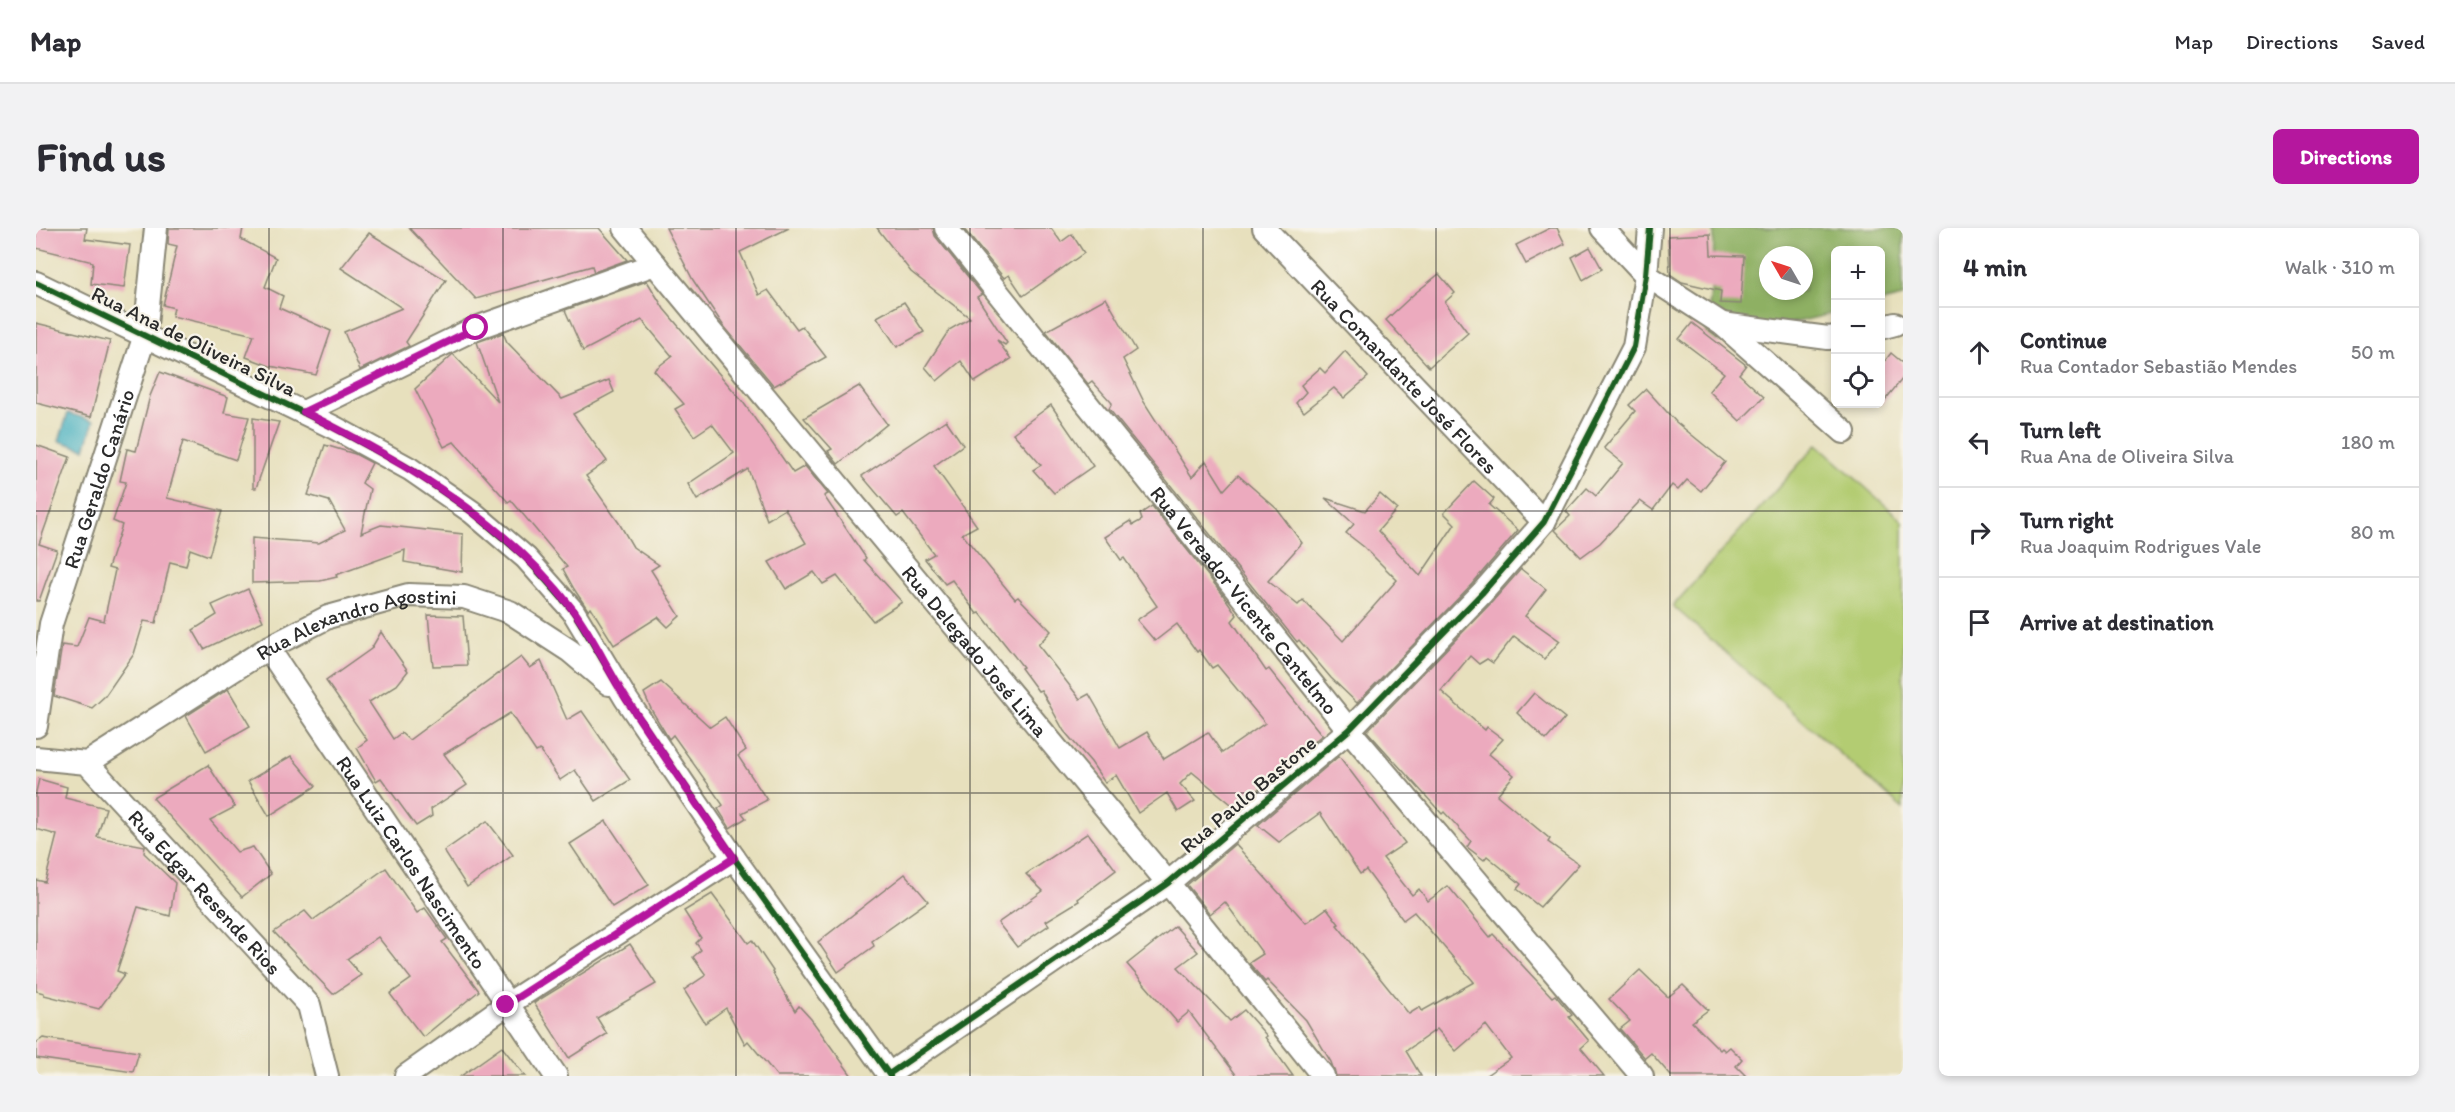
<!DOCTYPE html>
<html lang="en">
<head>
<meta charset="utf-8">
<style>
  :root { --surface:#fff; --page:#f2f2f3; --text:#2b2b33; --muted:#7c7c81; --line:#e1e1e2; --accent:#b5179e }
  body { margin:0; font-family:Itim,sans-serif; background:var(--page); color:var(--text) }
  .controls { position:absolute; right:18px; top:18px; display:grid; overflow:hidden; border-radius:9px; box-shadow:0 3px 9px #0003 }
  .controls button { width:54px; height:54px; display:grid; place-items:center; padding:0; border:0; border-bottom:2px solid var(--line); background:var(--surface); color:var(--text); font:30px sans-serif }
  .compass { position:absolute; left:1723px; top:18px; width:54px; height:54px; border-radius:50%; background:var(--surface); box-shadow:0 3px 9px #0003; rotate:309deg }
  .stop { position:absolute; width:18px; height:18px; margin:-14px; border:4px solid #b5179e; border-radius:50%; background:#fff }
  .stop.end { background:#b5179e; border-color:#fff; box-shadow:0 2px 6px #0008 }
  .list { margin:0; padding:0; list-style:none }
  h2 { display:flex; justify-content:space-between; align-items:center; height:78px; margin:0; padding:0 24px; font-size:26px }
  h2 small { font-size:20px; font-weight:400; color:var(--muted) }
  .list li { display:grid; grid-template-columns:39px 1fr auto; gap:18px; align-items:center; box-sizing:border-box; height:90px; padding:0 24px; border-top:2px solid var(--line) }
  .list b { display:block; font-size:22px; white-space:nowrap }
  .list p { margin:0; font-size:20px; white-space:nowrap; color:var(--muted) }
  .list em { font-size:20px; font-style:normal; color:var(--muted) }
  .icon { flex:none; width:33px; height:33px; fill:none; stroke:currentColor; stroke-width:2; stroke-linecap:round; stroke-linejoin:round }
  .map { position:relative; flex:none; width:1867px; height:848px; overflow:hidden; border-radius:9px }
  header { display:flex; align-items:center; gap:36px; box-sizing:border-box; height:84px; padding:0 30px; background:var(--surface); border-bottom:2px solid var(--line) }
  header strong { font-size:28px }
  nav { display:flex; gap:33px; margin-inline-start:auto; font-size:21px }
  .intro { display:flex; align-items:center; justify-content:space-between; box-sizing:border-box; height:144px; padding:0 36px }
  h1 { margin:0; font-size:42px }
  .button { padding:15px 27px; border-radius:9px; background:var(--accent); color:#fff; font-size:21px; font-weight:700 }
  main { display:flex; gap:36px; padding:0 36px }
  aside { flex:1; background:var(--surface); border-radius:9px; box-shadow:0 3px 9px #0003 }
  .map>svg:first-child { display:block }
  .green { fill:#b3cc72; stroke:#6f7c4e; stroke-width:1.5 }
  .forest { fill:#8eb064; stroke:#5c6e48; stroke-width:1.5; fill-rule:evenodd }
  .water { fill:#40adbe; stroke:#366c74; stroke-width:1.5 }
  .building { fill:#ecaabe }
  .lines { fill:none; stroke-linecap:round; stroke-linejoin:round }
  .street-casing { stroke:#898674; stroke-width:26 }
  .street { stroke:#fff; stroke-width:22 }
  .cycleway-casing { stroke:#f7f3e8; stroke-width:10 }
  .cycleway { stroke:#1b5e20; stroke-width:6 }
  .route { stroke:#b5179e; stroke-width:8 }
  .grid { fill:none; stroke:#2b2b2b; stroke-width:1.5; stroke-opacity:0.55 }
  .labels { text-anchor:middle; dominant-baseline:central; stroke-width:4.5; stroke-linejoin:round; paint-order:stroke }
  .street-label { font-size:21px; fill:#2b2b2b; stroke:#f7f3e8 }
</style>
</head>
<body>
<header>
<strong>Map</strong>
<nav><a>Map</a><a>Directions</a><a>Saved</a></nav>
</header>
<div class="intro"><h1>Find us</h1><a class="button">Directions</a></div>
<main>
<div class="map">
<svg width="1867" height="848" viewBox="0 0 1867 848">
  <rect width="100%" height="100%" fill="#f7f3e8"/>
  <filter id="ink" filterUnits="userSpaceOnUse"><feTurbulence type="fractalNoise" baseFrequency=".0167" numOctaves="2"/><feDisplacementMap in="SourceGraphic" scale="12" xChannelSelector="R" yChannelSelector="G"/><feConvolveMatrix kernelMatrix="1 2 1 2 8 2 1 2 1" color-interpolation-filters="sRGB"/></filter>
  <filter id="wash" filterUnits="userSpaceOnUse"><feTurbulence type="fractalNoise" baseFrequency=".008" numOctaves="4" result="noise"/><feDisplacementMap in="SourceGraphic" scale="24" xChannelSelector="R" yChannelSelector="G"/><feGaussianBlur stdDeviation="1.35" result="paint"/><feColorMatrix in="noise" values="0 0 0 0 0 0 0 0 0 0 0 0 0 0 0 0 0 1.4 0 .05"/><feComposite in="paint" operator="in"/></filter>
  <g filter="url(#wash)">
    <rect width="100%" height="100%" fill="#e7e0bd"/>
    <path class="green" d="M1781 216 1867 293V581L1637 378Z"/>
    <path class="forest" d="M1678 0H1867V69L1845 74 1844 22H1800L1799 85 1668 116 1677 48ZM1732 27H1768V63H1732Z"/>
    <path class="water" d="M32 185 58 193 49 221 23 213Z"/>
    <g id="blocks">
      <g class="building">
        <path d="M0 0H51L49 11 94 17 88 60 55 56 57 34 0 20Z"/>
        <path d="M133 0H207L205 11 240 30 229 59 247 68 243 80 295 103 280 147 234 138 210 129 218 107 136 88 138 80 127 77 141 18 132 16Z"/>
        <path d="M373 0H563L591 32 558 44 556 38 440 71Z"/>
        <path d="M630 0H753L704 24 723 67 732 62 761 101 766 98 790 129 738 158 687 97 657 52Z"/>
        <path d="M841 0H897L899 8 946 66 941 69 971 115 969 117 961 112 975 131 939 154 925 133 901 153 889 139 913 102 934 90 875 44Z"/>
        <path d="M927 0H1015L1025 14 1036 6 1048 25 987 68 973 47 968 50Z"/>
        <path d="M1514 0H1521L1529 16 1490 36 1480 17Z"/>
        <path d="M333 5 410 52 370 114 373 118 324 142 308 104 366 80 305 40Z"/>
        <path d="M1674 6 1675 27 1708 28 1705 76 1684 75 1685 63 1646 54 1634 46 1632 8Z"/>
        <path d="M1554 19 1566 41 1547 52 1536 29Z"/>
        <path d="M1403 46 1419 65 1409 74 1432 105 1393 139 1350 92 1378 66Z"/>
        <path d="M611 53 628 81 707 174 757 245 769 238 792 266 788 268 830 330 828 332 866 374 837 393 801 348 787 356 778 344 750 361 733 334 770 315 749 281 731 292 712 241 661 272 652 256 698 225 676 196 658 208 639 181 648 176 618 142 636 128 606 92 547 123 529 82Z"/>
        <path d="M1070 70 1100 122 1087 131 1108 174 1156 249 1170 233 1188 262 1202 247 1241 281 1266 315 1232 353 1262 377 1267 372 1307 413 1361 352 1328 319 1310 305 1318 296 1289 270 1329 283 1344 266 1361 281 1342 303 1384 348 1419 296 1408 285 1438 253 1458 271 1453 277 1482 302 1436 356 1321 475 1295 450 1263 412 1261 414 1073 181 1076 175 1056 153 1052 156 1010 103Z"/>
        <path d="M868 74 888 104 861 119 841 89Z"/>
        <path d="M0 95 74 113 55 189 0 175Z"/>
        <path d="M1656 95 1710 137 1703 146 1728 169 1704 193 1673 163 1688 145 1643 111Z"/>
        <path d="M467 105 471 114 526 171 573 152 578 164 537 186 571 233 550 248 583 295 597 319 623 337 615 342 644 388 632 399 622 389 578 417 555 380 552 382 538 361 527 341 531 339 475 272 472 274 418 214 408 219 379 161 417 126 462 174 441 114Z"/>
        <path d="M1309 123 1332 149 1308 170 1298 160 1268 184 1260 175 1270 164 1265 157 1284 140 1289 145Z"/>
        <path d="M1855 125 1867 135V150L1845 177V138Z"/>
        <path d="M124 144 192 169 188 185 213 189 200 232 147 213 131 270 186 283 173 328 154 321 150 338 134 334 120 395 108 393 98 426 69 468 56 480 18 468 26 417 41 419 53 389 68 393 79 342 72 340 86 297 77 293 90 254 84 253 91 221 100 223 114 168Z"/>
        <path d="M823 158 851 196 802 236 792 223 796 221 768 190Z"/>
        <path d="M1610 161 1640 194 1689 234 1665 263 1651 252 1642 262 1636 257 1617 282 1604 273 1564 315 1545 329 1519 302 1534 288 1530 283 1551 260 1560 268 1587 235 1568 220 1599 183 1593 177Z"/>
        <path d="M1015 177 1057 238 1018 265 997 242 1005 237 977 205Z"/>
        <path d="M217 190 243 194 220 260H217Z"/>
        <path d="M910 192 927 217 898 238 941 298 926 306 979 371 982 369 1015 403 1002 417 1044 471 1053 466 1084 520 1111 504 1128 531 1172 504 1186 525 1229 495 1181 437 1176 440 1163 422 1161 424 1141 396 1119 413 1101 392 1121 378 1088 330 1085 332 1069 309 1094 293 1097 297 1106 292 1104 286 1116 278 1185 364 1201 387 1196 393 1230 443 1233 441 1286 507 1200 580 1156 544 1144 556 1159 573 1142 584 1131 565 1102 585 1080 547 1069 555 1055 534 1028 503 1005 462 1002 463 985 440 987 439 944 385 941 386 916 352 909 356 889 331 898 326 867 285 861 289 826 248Z"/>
        <path d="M0 217 34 229 3 316 21 322 3 373H0Z"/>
        <path d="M289 217 319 226 336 235 326 255 334 261 325 305 345 297 427 306 426 344 368 334 369 322 300 347 301 349 284 353 216 355V310L283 315 309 302 293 273 272 267Z"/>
        <path d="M1485 341 1510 361 1489 388 1524 413 1508 431 1478 408 1457 435 1451 431 1443 436 1434 428 1405 463 1449 502 1451 499 1467 511 1453 526 1478 547 1461 567 1514 611 1512 614 1543 636 1504 679 1481 661 1485 656 1451 628 1448 632 1431 619 1435 613 1408 584 1406 586 1331 503 1456 374Z"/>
        <path d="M212 361 227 393 168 421 157 402 181 387 176 377Z"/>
        <path d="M392 387 427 388 431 437 397 438Z"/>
        <path d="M345 404 372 443 361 457 333 474 357 511 365 505 373 512 485 429 494 440 505 433 531 492 546 483 594 552 560 573 539 542 524 552 504 522 500 524 474 485 408 526 431 557 395 581 396 588 380 598 345 550 340 553 321 520 331 512 290 453 335 421Z"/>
        <path d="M625 454 674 499 689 489 710 522 702 528 731 572 706 585 710 590 694 600 682 581 687 577 637 507 633 511 616 483 608 465Z"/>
        <path d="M192 461 214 498 170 523 150 488Z"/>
        <path d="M1498 465 1529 490 1510 512 1481 485Z"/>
        <path d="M255 528 280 558 233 588 212 553Z"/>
        <path d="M1303 528 1369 615 1347 630 1376 667 1383 661 1392 673 1412 658 1454 709 1457 706 1516 769 1519 767 1536 787 1533 789 1553 813 1545 820 1568 848H1449L1475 830 1450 797 1420 823 1401 801 1370 823 1385 848H1300L1295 834 1270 792 1231 752 1229 754 1213 735 1227 726 1189 674 1174 686 1151 657 1199 616 1270 695 1291 680 1303 696 1301 697 1373 786 1384 779 1386 783 1438 754 1378 684 1367 692 1330 642 1324 646 1284 585 1243 614 1222 597Z"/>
        <path d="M172 537 199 579 174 592 201 624 217 619 235 646 206 669 117 570Z"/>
        <path d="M3 551 31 559 29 570 70 580 61 609 109 618 108 625 139 655 134 688 102 679 81 743 89 746 63 781 8 767V765L0 763V652L9 654 21 607 0 601V564Z"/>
        <path d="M451 593 477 627 431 659 408 623Z"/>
        <path d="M570 593 613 657 576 679 534 616Z"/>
        <path d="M1052 605 1080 642 1042 671 1043 673 1010 693 1013 697 981 719 962 695 1007 663 990 646Z"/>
        <path d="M350 640 381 685 389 680 411 711 406 714 443 763 387 809 354 766 375 751 342 709 311 731 325 747 297 766 238 704 269 683 277 692Z"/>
        <path d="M869 646 892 673 836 713 838 718 802 744 782 714Z"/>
        <path d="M676 666 712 715 716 712 737 743 736 744 759 783 763 778 775 791 816 848H741L712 813 709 816 690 780 669 795 648 762 670 747 657 729 665 722 660 715 665 710 648 683Z"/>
        <path d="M1139 698 1162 724 1142 739 1194 793 1208 782 1231 808 1229 809 1257 848H1201L1153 784 1141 794 1091 736Z"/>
        <path d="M594 716 620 756 561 790 571 806 533 830 498 775Z"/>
        <path d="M1604 742 1632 769 1647 757 1672 782 1656 794 1684 822 1686 820 1689 823 1694 819 1706 831 1700 838 1710 848H1635L1615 825 1609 830 1584 801 1594 793 1573 771Z"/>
        <path d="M7 810 47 816 103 824 97 844 0 830V815Z"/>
        <path d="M466 819 489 848H425Z"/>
      </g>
    </g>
  </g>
  <g filter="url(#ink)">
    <use href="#blocks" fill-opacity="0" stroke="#898674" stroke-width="1.5"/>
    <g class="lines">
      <g class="street-casing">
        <g id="street">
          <path id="s1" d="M589 0 1132 655 1287 848"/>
          <path id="s2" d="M910 0 1313 502 1606 848"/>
          <path id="s3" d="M1228 0 1508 294"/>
          <path d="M1566 0 1610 47 1686 96 1808 204"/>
          <path d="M0 55 299 200 374 241 436 284 490 330 537 383 590 471 698 630 854 848"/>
          <path d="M1686 96 1792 110 1800 109"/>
          <path d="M1844 100 1859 96"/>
          <path d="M268 184 440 100 619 36"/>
          <path id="s4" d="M232 420 520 848"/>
          <path id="s5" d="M0 498 15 396 109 107 120 0"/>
          <path id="s6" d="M0 530 51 535 273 777 291 848"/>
          <path id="s7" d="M51 535 232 420 292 389 372 367 428 369 474 384 534 423 573 456"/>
          <path d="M853 846 1132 655 1313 502 1446 365 1508 294 1598 119 1610 47 1614 0"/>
          <path d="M370 848 470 777 698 630"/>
        </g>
      </g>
      <use href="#street" class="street"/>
      <g class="cycleway-casing">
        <g id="cycleway">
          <path d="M0 55 299 200 374 241 436 284 490 330 537 383 590 471 698 630 854 848"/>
          <path d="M853 846 1132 655 1313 502 1446 365 1508 294 1598 119 1610 47 1614 0"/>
        </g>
      </g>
      <use href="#cycleway" class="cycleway"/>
    </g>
  </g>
  <g class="lines" filter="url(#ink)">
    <path class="route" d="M440 100 268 184C367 233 469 292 537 382 558 410 572 443 591 472 626 525 662 578 698 630L470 777"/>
  </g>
  <path class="grid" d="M233 0V848M467 0V848M700 0V848M934 0V848M1167 0V848M1400 0V848M1634 0V848M0 283H1867M0 565H1867"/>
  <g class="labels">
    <g class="street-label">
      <text transform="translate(158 113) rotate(26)">Rua Ana de Oliveira Silva</text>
      <text stroke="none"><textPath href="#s3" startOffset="204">Rua Comandante José Flores</textPath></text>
      <text stroke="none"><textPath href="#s5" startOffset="256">Rua Geraldo Canário</textPath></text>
      <text stroke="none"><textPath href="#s2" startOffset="477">Rua Vereador Vicente Cantelmo</textPath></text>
      <text stroke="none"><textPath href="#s7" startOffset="308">Rua Alexandro Agostini</textPath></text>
      <text stroke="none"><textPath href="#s1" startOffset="549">Rua Delegado José Lima</textPath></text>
      <text transform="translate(1212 566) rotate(-40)">Rua Paulo Bastone</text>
      <text stroke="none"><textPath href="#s4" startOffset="258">Rua Luiz Carlos Nascimento</textPath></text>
      <text stroke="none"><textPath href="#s6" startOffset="226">Rua Edgar Resende Rios</textPath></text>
    </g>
  </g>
</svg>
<div class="controls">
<button>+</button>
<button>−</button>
<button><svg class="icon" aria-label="locate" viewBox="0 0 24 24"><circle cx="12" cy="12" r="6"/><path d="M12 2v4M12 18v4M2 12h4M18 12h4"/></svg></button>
</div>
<svg class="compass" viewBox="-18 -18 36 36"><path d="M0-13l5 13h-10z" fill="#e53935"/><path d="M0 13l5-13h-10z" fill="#7c7c81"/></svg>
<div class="stop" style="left:440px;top:100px"></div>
<div class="stop end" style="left:470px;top:777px"></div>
</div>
<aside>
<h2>4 min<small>Walk · 310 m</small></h2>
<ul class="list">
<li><svg class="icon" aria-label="ahead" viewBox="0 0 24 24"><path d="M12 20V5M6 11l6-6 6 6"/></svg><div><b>Continue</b><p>Rua Contador Sebastião Mendes</p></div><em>50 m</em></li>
<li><svg class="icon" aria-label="left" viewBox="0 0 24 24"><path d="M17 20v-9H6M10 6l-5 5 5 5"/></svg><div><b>Turn left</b><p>Rua Ana de Oliveira Silva</p></div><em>180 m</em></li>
<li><svg class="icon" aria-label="right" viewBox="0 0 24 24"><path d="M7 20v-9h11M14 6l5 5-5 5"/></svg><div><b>Turn right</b><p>Rua Joaquim Rodrigues Vale</p></div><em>80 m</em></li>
<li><svg class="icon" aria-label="arrive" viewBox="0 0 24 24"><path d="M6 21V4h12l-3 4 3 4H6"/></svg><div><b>Arrive at destination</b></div></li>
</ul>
</aside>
</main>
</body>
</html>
